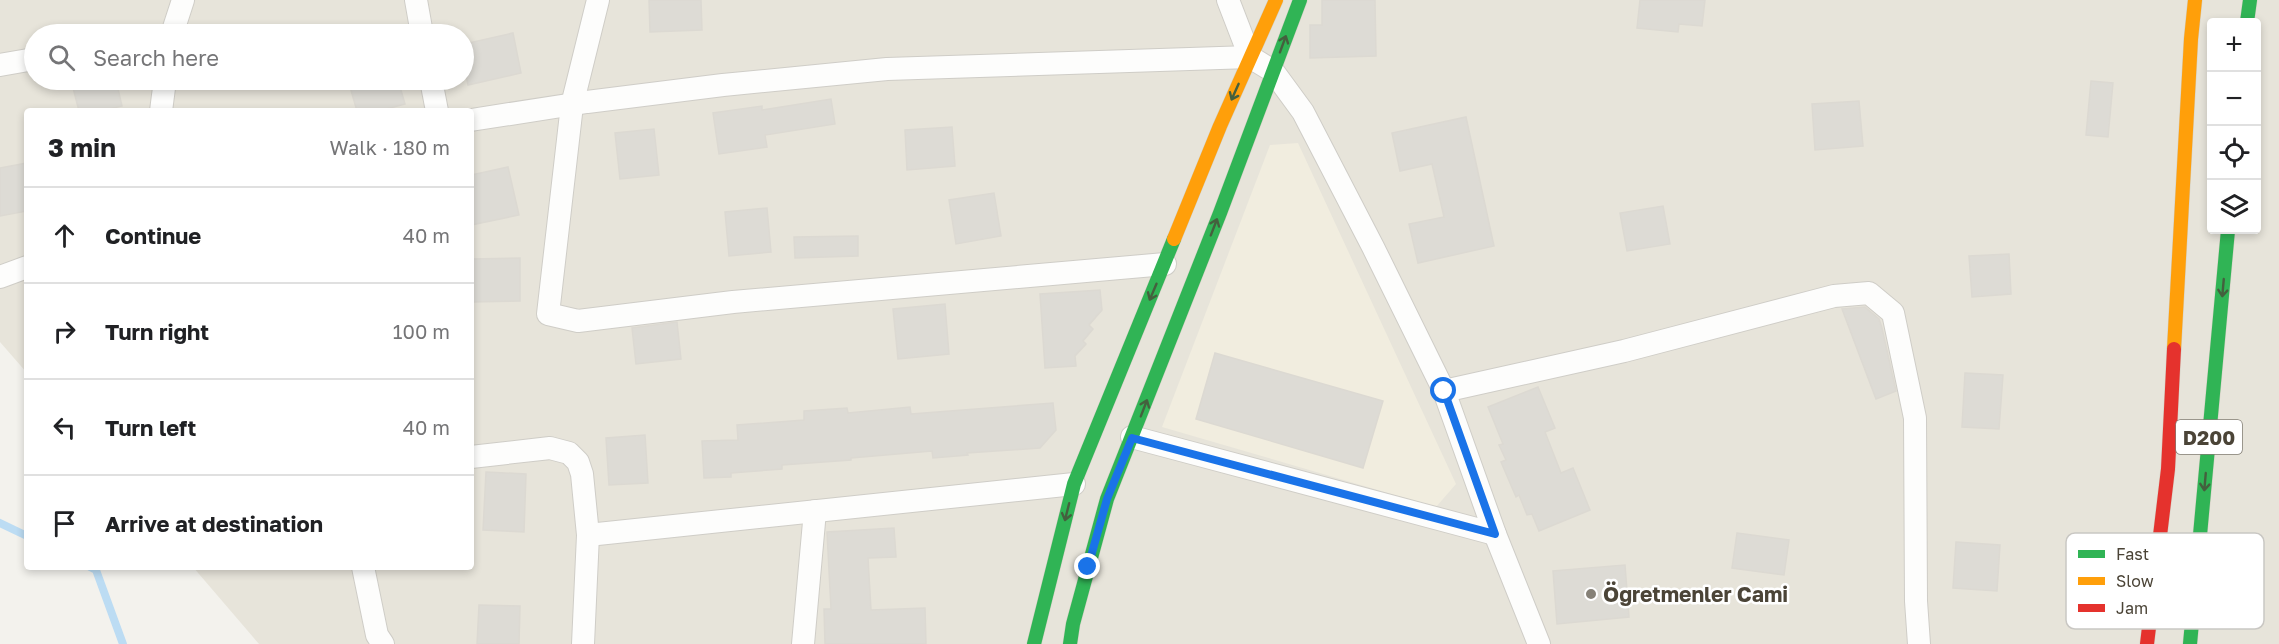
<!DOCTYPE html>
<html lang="en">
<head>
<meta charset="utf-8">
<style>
  :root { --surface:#fff; --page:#f2f2f2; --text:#202124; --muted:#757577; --line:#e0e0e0 }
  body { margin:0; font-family:"Golos Text",sans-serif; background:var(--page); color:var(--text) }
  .controls { position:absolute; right:18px; top:18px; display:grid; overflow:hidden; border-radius:6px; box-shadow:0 3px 9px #0003 }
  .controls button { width:54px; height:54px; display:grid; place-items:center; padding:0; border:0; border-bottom:2px solid var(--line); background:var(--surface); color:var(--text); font:30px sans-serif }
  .stop { position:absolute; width:18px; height:18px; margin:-14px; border:4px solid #1a73e8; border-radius:50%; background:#fff }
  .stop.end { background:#1a73e8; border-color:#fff; box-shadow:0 2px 6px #0008 }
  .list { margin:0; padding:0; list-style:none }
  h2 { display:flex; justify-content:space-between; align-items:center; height:78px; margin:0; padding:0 24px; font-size:26px }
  h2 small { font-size:20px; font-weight:400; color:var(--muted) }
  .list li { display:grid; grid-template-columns:39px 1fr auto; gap:18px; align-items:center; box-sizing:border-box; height:96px; padding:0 24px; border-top:2px solid var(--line) }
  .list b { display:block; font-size:22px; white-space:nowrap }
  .list em { font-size:20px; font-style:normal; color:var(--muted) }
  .icon { flex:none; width:33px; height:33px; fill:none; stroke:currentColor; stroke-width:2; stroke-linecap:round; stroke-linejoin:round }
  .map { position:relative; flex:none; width:2279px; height:644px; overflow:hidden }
  .search { position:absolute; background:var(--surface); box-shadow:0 3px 9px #0003; left:24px; top:24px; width:450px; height:66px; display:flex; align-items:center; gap:15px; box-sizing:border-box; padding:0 21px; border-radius:33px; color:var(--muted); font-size:22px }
  .panel { position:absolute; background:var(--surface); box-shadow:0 3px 9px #0003; left:24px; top:108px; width:450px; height:462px; border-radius:6px }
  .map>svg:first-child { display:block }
  .residential { fill:#e7e4da; fill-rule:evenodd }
  .education { fill:#f1eddf }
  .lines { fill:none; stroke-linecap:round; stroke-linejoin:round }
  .stream { stroke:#bcdcf3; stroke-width:8 }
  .building { fill:#dddbd5; stroke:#dcd9d2; stroke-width:1.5 }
  .street-casing { stroke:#cfcdc7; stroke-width:24 }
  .fast-casing { stroke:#d3cfc3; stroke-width:15 }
  .slow-casing { stroke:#d3cfc3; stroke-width:15 }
  .jam-casing { stroke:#d3cfc3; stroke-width:15 }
  .street { stroke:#fdfdfc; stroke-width:22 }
  .fast { stroke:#30b455; stroke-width:14 }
  .slow { stroke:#ff9f0a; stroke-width:14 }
  .jam { stroke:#e5322d; stroke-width:14 }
  .oneway { stroke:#44603e }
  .route { stroke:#1a73e8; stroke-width:8 }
  .poi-dot { fill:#868177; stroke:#fff; stroke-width:2 }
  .labels { text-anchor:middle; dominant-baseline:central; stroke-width:5; stroke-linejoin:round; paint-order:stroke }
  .shield { fill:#fff; stroke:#817c73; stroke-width:1.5 }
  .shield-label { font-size:20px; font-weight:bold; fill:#4b4437 }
  .poi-label { font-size:21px; font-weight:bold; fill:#4b4437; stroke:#fff; text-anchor:start }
  .key { fill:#fff; stroke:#c9c7c3; stroke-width:1.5 }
  .key-label { font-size:16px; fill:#4b4437 }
</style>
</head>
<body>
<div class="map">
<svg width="2279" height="644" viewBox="0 0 2279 644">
  <rect width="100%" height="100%" fill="#f3f2ed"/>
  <path class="residential" d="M0 0H2279V644H259L193 567H471V111H27V373L0 342ZM2212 22H2256V230H2212ZM34 34H464V80H34Z"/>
  <path class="education" d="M1298 143 1456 484 1436 507 1162 427 1270 145Z"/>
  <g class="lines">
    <g class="stream">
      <path d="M0 523 27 536"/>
      <path d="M90 567 96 570 123 644"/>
    </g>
  </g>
  <g class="building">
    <path d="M649 0H701L702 30 650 32Z"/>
    <path d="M1322 0H1375L1376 56 1310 58V25H1322Z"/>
    <path d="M1640 0H1705L1702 26 1679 24 1678 32 1637 28Z"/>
    <path d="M513 33 521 73 468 85 464 66V44Z"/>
    <path d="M71 80H116L122 106 101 111H79Z"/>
    <path d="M348 80H398L405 104 379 111H357Z"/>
    <path d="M2091 81 2113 83 2108 137 2086 135Z"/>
    <path d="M831 99 835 124 765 135 767 147 719 154 713 113 762 106V110Z"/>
    <path d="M1859 101 1863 146 1815 150 1812 104Z"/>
    <path d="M1466 117 1494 246 1418 263 1409 224 1444 217 1432 164 1400 171 1392 133Z"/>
    <path d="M952 127 955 166 907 170 905 130Z"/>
    <path d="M654 129 659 175 620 179 615 133Z"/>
    <path d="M27 163V211L0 216V168Z"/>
    <path d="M508 167 519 215 471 225V175Z"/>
    <path d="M994 193 1001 236 956 244 949 200Z"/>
    <path d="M1663 206 1670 244 1627 251 1620 213Z"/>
    <path d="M767 208 771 252 729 256 725 212Z"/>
    <path d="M858 236V256L795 258 794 237Z"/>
    <path d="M2009 254 2011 294 1972 297 1969 256Z"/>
    <path d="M520 258V301L471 302V259Z"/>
    <path d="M1100 290 1102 310 1089 325 1093 329 1083 341 1086 344 1075 356 1076 366 1045 368 1040 294Z"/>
    <path d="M945 304 949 354 898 359 893 309Z"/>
    <path d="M1865 307 1879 319 1882 328 1896 391 1876 399 1842 309Z"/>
    <path d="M677 322 681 359 636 364 632 328Z"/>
    <path d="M1215 353 1383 401 1363 468 1196 419Z"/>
    <path d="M1965 373 2003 375 1999 429 1962 427Z"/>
    <path d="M1538 387 1555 428 1545 432 1561 473 1573 468 1590 510 1539 531 1532 514 1527 515 1519 495 1516 497 1501 462 1506 460 1499 445 1503 444 1488 407Z"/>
    <path d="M1053 403 1056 430 1040 448 967 453 968 455 933 458 932 451 851 458V460L782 465V469L731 473V477L704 478 702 441 738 440 737 425 804 420V411L847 408 848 413 910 407 911 414Z"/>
    <path d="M645 435 648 483 609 485 606 438Z"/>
    <path d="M486 472 526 474 524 532 483 530Z"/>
    <path d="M894 528 896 557 868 558 871 610 925 608 926 644H825L824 609H831L827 532Z"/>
    <path d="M1737 533 1789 540 1784 575 1732 568Z"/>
    <path d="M1956 542 2000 545 1997 591 1953 588Z"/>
    <path d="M1625 565 1629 617 1557 624 1553 571Z"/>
    <path d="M479 605 520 606 519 644H477Z"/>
  </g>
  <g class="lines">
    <g class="street-casing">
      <g id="street">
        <path d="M416 0 422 34"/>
        <path d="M598 0 572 105 548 314 578 321 733 302 1165 264"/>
        <path d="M1228 0 1250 57"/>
        <path d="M172 34 183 0"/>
        <path d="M0 65 34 59"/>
        <path d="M431 80 437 111"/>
        <path d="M161 111 165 80"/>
        <path d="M471 120 587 102 723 85 887 69 1250 57 1273 71 1303 112 1373 247 1444 391 1495 534 1539 644"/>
        <path d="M0 277 27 267"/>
        <path d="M1444 391 1624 351 1834 296 1869 293 1893 313 1915 418 1916 601 1919 644"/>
        <path d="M1132 437 1495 534"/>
        <path d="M471 457 550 448 569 453 578 462 582 474 588 535 583 644"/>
        <path d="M588 535 1074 484"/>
        <path d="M363 567 377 635 383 644"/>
        <path d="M803 644 815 511"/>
      </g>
    </g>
    <g class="fast-casing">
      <g id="fast">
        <path d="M2247 22 2250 0"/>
        <path d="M1034 644 1074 484 1174 239"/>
        <path d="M1070 644 1073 624 1107 499 1220 213 1300 0"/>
        <path d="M2190 644 2228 230"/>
      </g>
    </g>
    <g class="slow-casing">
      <g id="slow">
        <path d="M1174 239 1220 126 1276 0"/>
        <path d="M2174 349 2191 39 2195 0"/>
      </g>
    </g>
    <g class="jam-casing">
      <path id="jam" d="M2147 644 2168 469 2174 349"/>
    </g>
    <use href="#street" class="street"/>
    <use href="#fast" class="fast"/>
    <use href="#slow" class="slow"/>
    <use href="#jam" class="jam"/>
  </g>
  <defs><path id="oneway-shaft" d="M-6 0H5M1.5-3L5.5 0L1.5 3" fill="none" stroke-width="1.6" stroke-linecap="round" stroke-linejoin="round" transform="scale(1.5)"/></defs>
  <g class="oneway">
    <use href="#oneway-shaft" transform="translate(1283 44) rotate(-70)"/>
    <use href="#oneway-shaft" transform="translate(1235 92) rotate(114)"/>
    <use href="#oneway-shaft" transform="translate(1214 227) rotate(-69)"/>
    <use href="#oneway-shaft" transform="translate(2223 288) rotate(95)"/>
    <use href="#oneway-shaft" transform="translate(1153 292) rotate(113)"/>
    <use href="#oneway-shaft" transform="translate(1144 408) rotate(-69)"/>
    <use href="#oneway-shaft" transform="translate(2205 482) rotate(95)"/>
    <use href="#oneway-shaft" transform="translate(1067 512) rotate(104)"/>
  </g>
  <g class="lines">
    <path class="route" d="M1088 567 1107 499 1132 438 1495 534 1444 391"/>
  </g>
  <circle class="poi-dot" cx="1591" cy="594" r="6"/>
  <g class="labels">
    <rect class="shield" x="2176" y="420" width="66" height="34" rx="4.5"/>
    <g class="shield-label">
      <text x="2209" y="437">D200</text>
    </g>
    <g class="poi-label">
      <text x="1603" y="594">Öğretmenler Cami</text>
    </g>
  </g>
  <rect x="2066" y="533" width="198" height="96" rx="9" class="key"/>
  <rect x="2078" y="550" width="27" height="8" fill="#30b455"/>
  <rect x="2078" y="577" width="27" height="8" fill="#ff9f0a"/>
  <rect x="2078" y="604" width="27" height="8" fill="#e5322d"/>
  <g class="key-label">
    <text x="2116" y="560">Fast</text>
    <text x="2116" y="587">Slow</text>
    <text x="2116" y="614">Jam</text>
  </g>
</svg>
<div class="controls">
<button>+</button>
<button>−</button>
<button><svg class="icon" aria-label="locate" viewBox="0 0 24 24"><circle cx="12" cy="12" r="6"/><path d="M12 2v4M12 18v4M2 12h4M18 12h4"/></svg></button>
<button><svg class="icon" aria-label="layers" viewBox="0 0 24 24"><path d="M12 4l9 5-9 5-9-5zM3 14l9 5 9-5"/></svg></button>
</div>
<div class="stop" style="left:1444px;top:391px"></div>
<div class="stop end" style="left:1088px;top:567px"></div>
<div class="search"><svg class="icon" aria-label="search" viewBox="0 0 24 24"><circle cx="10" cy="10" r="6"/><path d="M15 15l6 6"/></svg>Search here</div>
<section class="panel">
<h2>3 min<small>Walk · 180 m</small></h2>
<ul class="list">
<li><svg class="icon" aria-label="ahead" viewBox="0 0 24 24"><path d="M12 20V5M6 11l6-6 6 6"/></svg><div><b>Continue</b></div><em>40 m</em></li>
<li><svg class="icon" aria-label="right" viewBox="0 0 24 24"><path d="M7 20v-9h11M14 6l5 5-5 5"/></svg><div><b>Turn right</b></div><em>100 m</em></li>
<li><svg class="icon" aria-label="left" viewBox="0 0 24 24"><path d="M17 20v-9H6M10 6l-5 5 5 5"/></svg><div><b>Turn left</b></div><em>40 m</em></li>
<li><svg class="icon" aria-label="arrive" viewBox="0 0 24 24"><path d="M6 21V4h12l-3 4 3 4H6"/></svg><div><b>Arrive at destination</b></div></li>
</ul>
</section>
</div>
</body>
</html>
